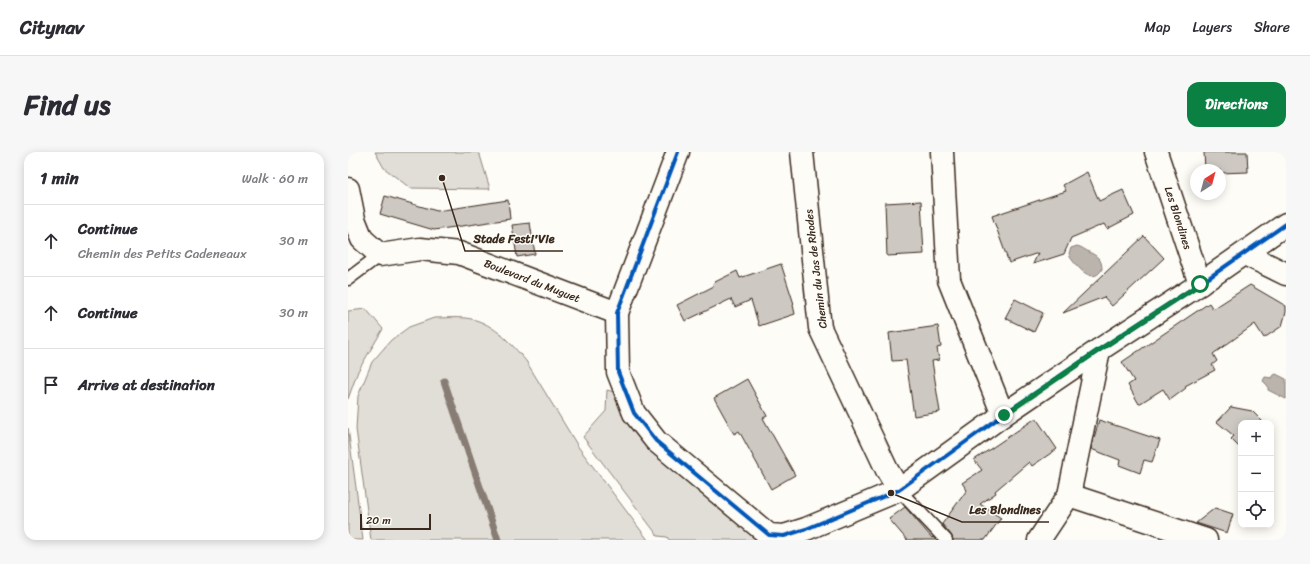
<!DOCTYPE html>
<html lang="en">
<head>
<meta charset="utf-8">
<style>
  :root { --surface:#fff; --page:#f7f7f7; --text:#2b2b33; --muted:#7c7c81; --line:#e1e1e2; --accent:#0b8043 }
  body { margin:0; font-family:Sriracha,sans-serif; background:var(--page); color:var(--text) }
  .controls { position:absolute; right:12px; bottom:12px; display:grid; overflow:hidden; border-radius:8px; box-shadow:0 2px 10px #0003 }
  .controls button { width:36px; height:36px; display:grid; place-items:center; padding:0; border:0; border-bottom:1px solid var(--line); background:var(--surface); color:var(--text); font:20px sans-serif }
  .compass { position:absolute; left:842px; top:12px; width:36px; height:36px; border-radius:50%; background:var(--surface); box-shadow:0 2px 10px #0003; rotate:36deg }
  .scale { position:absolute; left:12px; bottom:10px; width:71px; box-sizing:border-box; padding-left:4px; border:2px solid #3b2a1e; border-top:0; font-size:11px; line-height:14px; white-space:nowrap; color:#3b2a1e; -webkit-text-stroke:3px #fdfcf7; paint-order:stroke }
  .stop { position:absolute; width:12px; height:12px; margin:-9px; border:3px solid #0b8043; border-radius:50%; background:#fff }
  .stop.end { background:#0b8043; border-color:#fff; box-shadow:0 1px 4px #0008 }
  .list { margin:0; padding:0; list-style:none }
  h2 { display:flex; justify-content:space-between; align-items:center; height:52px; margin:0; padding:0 16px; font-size:17px }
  h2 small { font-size:13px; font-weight:400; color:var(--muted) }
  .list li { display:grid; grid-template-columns:26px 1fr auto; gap:12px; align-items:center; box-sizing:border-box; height:72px; padding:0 16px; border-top:1px solid var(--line) }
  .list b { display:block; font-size:15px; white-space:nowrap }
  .list p { margin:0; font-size:13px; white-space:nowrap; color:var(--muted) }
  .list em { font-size:13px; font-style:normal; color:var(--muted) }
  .icon { flex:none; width:22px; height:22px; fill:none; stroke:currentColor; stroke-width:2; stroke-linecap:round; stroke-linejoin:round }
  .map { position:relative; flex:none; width:938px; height:388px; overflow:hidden; border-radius:12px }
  header { display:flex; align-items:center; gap:24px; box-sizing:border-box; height:56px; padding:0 20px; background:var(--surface); border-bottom:1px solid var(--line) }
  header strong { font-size:19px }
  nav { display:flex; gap:22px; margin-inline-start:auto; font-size:14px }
  .intro { display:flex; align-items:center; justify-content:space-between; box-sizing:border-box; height:96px; padding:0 24px }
  h1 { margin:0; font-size:28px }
  .button { padding:10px 18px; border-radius:12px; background:var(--accent); color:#fff; font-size:14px; font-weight:700 }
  main { display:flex; gap:24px; padding:0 24px }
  aside { flex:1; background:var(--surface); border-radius:12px; box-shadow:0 2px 10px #0003 }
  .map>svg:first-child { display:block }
  .green { fill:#e1ded7; stroke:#8e847a }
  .water { fill:#bbb4ad; stroke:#887d74 }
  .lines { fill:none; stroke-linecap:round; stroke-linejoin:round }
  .stream { stroke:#887d74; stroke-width:7 }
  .building { fill:#cdc8c2; stroke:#3b2a1e }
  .service-casing { stroke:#3b2a1e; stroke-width:15 }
  .minor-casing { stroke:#3b2a1e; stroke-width:25 }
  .service { stroke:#fdfcf7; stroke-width:12 }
  .minor { stroke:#fdfcf7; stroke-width:22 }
  .cycleway-casing { stroke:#fdfcf7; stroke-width:6 }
  .cycleway { stroke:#0057b8; stroke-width:4 }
  .route { stroke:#0b8043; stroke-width:5 }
  .labels { text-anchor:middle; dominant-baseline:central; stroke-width:3; stroke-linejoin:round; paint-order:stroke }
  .street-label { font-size:11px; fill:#3b2a1e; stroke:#fdfcf7 }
  .leader { fill:none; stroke:#3b2a1e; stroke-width:1.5 }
  .callout-dot { fill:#3b2a1e; stroke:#fdfcf7; stroke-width:1.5 }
  .callout-label { font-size:12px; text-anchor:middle; font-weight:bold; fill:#3b2a1e; stroke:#fdfcf7; stroke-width:3; stroke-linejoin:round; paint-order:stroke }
</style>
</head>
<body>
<header>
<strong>Citynav</strong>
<nav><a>Map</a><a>Layers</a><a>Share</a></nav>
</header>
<div class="intro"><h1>Find us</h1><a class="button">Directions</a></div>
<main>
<aside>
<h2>1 min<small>Walk · 60 m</small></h2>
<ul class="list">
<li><svg class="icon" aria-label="ahead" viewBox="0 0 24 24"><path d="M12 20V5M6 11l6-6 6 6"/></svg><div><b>Continue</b><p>Chemin des Petits Cadeneaux</p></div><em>30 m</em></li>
<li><svg class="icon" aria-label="ahead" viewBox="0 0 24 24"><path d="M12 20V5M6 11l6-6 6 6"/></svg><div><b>Continue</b></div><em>30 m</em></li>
<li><svg class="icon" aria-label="arrive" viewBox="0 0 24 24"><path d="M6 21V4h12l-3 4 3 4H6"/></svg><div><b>Arrive at destination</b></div></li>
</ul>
</aside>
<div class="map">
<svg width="938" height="388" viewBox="0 0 938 388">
  <rect width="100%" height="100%" fill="#fdfcf7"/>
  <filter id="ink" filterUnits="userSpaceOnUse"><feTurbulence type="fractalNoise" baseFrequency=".025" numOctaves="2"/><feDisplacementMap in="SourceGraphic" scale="8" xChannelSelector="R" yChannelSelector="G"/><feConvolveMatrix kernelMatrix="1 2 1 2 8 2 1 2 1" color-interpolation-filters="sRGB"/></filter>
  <g filter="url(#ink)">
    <g class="green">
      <path d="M27 0H131L142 37 62 36 36 16Z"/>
      <path d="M18 157 35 177 10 219 0 247V159Z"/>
      <path d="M86 166C96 166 107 165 117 166 143 168 163 191 178 209L231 296 300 388H23L8 277 10 244 24 210 43 188 61 175Z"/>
      <path d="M259 238 273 242 304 293 410 388H321L319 385 310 384 235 285 258 259Z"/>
      <path d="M0 276 15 388H0Z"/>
    </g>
    <g class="water">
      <path d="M729 94C734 95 737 98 741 100 749 104 754 107 754 117 745 134 729 115 722 105L721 101 723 96Z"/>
      <path d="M928 222 938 227V247L920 238V234L915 229 917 225 924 226 926 223Z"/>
    </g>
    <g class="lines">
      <path class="stream" d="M96 229 150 388"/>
    </g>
    <g class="building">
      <path d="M856 0H899L900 20 872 21V18H857Z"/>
      <path d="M739 20 751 49 775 38 786 63 759 77 756 72 723 86 716 102 685 112 690 101 661 111 644 64 718 39 715 33Z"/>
      <path d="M37 44 89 59 160 48 162 67 86 78 32 62Z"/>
      <path d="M573 49 576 102 539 104 537 51Z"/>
      <path d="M182 71 187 102 169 105 164 73Z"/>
      <path d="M796 84 816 106 764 154 756 145 715 161Z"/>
      <path d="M433 112 446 152 445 153 447 162 411 174 403 148 387 155 383 147 337 169 329 153 366 134 365 131 389 119 392 126Z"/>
      <path d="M902 133 938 154V160L934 174 916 186 907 172 865 202 869 209 864 213 867 218 837 234 838 236 822 248 815 237 791 252 780 233 786 229 774 210 861 151 865 157Z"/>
      <path d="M667 147 695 161 686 180 657 166Z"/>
      <path d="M590 174 593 195 589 196 591 208 584 209 592 260 566 264 558 208 544 209 541 181Z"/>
      <path d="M399 227 419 264 415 266 447 323 423 337 391 279 386 282 366 246Z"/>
      <path d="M883 255 904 259 914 269V271H893V297L883 287 886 284 869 270Z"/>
      <path d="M688 266 709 297 684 314 681 310 647 339 648 341 632 352 653 366 637 388H605L603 383 594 372 619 338 614 331 634 318 626 308Z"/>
      <path d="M751 268 812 288 804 310 796 308 792 321 771 313 772 308 743 297Z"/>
      <path d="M557 355 584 386 585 385 588 388H559L541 367Z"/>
      <path d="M867 356 885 362 879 381 848 371Z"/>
    </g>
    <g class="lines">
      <g class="service-casing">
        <g id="service">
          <path d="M0 127 32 103"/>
          <path d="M551 338 598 388"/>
        </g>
      </g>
      <g class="minor-casing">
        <g id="minor">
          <path d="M330 0 269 161 270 220 286 261 308 289 421 383 436 384 458 377 551 338 655 263 751 198 852 132 938 72"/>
          <path d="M454 0 472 176 539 318 551 338"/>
          <path d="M594 0 601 128 655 263"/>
          <path d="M808 0 852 132"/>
          <path d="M0 37 6 67 14 87 32 103 72 97 111 101 269 161"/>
          <path d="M897 102 938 122"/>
          <path d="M721 343 858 388"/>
          <path d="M691 388 721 343 751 198"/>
        </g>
      </g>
      <use href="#service" class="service"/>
      <use href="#minor" class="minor"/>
      <g class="cycleway-casing">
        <path id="cycleway" d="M330 0 269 161 270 220 286 261 308 289 421 383 436 384 458 377 551 338 655 263 751 198 852 132 938 72"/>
      </g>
      <use href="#cycleway" class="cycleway"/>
    </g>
  </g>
  <g class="lines" filter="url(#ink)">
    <path class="route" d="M656 263 751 198 852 132"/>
  </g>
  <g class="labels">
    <g class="street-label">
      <text transform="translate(830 66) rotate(72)">Les Blondines</text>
      <text transform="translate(468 117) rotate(-97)">Chemin du Jas de Rhodes</text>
      <text transform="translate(184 129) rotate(21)">Boulevard du Muguet</text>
    </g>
  </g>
  <path class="leader" d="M94 26L117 99H215M543 341L614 370H701"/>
  <g class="callout-dot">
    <circle cx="94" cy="26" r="4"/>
    <circle cx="543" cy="341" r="4"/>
  </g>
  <g class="callout-label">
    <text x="166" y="91">Stade Festi'Vie</text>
    <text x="657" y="362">Les Blondines</text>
  </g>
</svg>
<div class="controls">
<button>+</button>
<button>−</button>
<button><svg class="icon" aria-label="locate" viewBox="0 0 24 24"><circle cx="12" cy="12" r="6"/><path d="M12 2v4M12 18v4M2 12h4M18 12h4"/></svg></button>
</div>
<svg class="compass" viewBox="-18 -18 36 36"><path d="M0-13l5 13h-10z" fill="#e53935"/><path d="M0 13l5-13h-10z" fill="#7c7c81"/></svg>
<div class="scale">20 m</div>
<div class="stop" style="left:852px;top:132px"></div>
<div class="stop end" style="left:656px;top:263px"></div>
</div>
</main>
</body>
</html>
